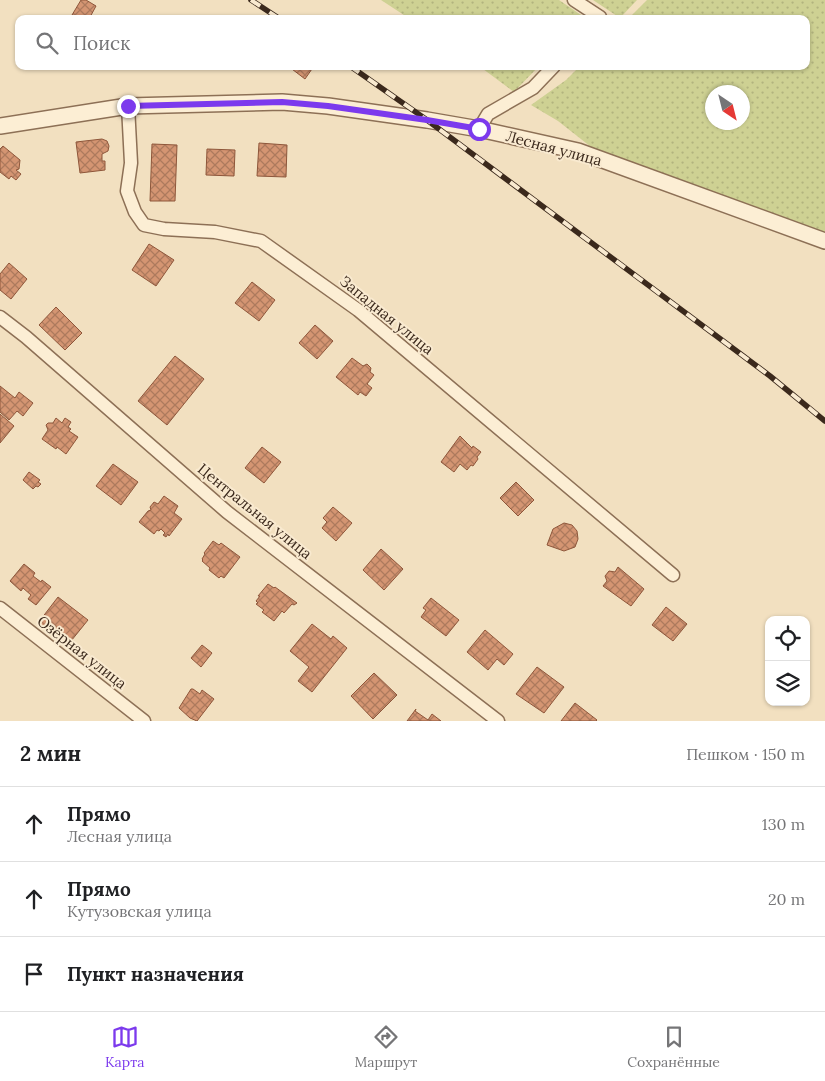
<!DOCTYPE html>
<html lang="ru">
<head>
<meta charset="utf-8">
<style>
  :root { --surface:#fff; --page:#f6f6f6; --text:#202124; --muted:#757577; --line:#e0e0e0; --accent:#7c3aed }
  body { margin:0; font-family:Lora,serif; background:var(--page); color:var(--text) }
  .controls { position:absolute; right:15px; bottom:15px; display:grid; overflow:hidden; border-radius:10px; box-shadow:0 1px 4px #0004 }
  .controls button { width:45px; height:45px; display:grid; place-items:center; padding:0; border:0; border-bottom:1px solid var(--line); background:var(--surface); color:var(--text); font:25px sans-serif }
  .compass { position:absolute; left:705px; top:85px; width:45px; height:45px; border-radius:50%; background:var(--surface); box-shadow:0 1px 4px #0004; rotate:145deg }
  .stop { position:absolute; width:15px; height:15px; margin:-11px; border:4px solid #7c3aed; border-radius:50%; background:#fff }
  .stop.end { background:#7c3aed; border-color:#fff; box-shadow:0 1px 5px #0008 }
  .list { margin:0; padding:0; list-style:none }
  h2 { display:flex; justify-content:space-between; align-items:center; height:65px; margin:0; padding:0 20px; font-size:21px }
  h2 small { font-size:16px; font-weight:400; color:var(--muted) }
  .list li { display:grid; grid-template-columns:32px 1fr auto; gap:15px; align-items:center; box-sizing:border-box; height:75px; padding:0 20px; border-top:1px solid var(--line) }
  .list b { display:block; font-size:19px; white-space:nowrap }
  .list p { margin:0; font-size:16px; white-space:nowrap; color:var(--muted) }
  .list em { font-size:16px; font-style:normal; color:var(--muted) }
  .icon { flex:none; width:28px; height:28px; fill:none; stroke:currentColor; stroke-width:2; stroke-linecap:round; stroke-linejoin:round }
  .map { position:relative; flex:none; width:825px; height:721px; overflow:hidden }
  .search { position:absolute; background:var(--surface); box-shadow:0 1px 4px #0004; left:15px; right:15px; top:15px; height:55px; display:flex; align-items:center; gap:12px; box-sizing:border-box; padding:0 18px; border-radius:10px; color:var(--muted); font-size:19px }
  .sheet { height:290px; background:var(--surface) }
  nav { display:flex; justify-content:space-around; align-items:center; box-sizing:border-box; height:70px; border-top:1px solid var(--line); background:var(--surface); font-size:14px; color:var(--muted) }
  nav a { display:grid; justify-items:center; gap:2px }
  nav .on { color:var(--accent) }
  .map>svg:first-child { display:block }
  .grass { fill:url(#grass-dots); fill-rule:evenodd }
  .building { fill:url(#building-cross-hatch); stroke:#8e563a }
  .lines { fill:none; stroke-linecap:round; stroke-linejoin:round }
  .minor-casing { stroke:#8d7056; stroke-width:15 }
  .tertiary-casing { stroke:#8d7056; stroke-width:18 }
  .minor { stroke:#fceed4; stroke-width:12 }
  .tertiary { stroke:#fceed4; stroke-width:15 }
  .rail-casing { stroke:#3b291c; stroke-width:5.5 }
  .rail { stroke:#f9ead0; stroke-width:4; stroke-dasharray:11; stroke-linecap:butt }
  .route { stroke:#7c3aed; stroke-width:6 }
  .labels { text-anchor:middle; dominant-baseline:central; stroke-width:4; stroke-linejoin:round; paint-order:stroke }
  .street-label { font-size:15px; fill:#3b291c; stroke:#f9ead0 }
</style>
</head>
<body>
<div class="map">
<svg width="825" height="721" viewBox="0 0 825 721">
  <defs>
    <pattern id="grass-dots" width="8" height="8" patternUnits="userSpaceOnUse" patternTransform="scale(1.25)"><rect width="8" height="8" fill="#ced193"/><path d="M2 2h.1M6 6h.1" fill="none" stroke="#b2b37e" stroke-width="1.8" stroke-linecap="round"/></pattern>
    <pattern id="building-cross-hatch" width="8" height="8" patternUnits="userSpaceOnUse" patternTransform="scale(1.25)"><rect width="8" height="8" fill="#d49572"/><path d="M0 0l8 8M0 8l8-8" fill="none" stroke="#ad7a5d"/></pattern>
  </defs>
  <rect width="100%" height="100%" fill="#f2e0c0"/>
  <g class="grass">
    <path d="M381 0H559L587 19H410Z"/>
    <path d="M593 0H637L620 18Z"/>
    <path d="M647 0H825V246L600 154 558 121 531 105 566 80 580 66H806V19H628ZM712 92H742V122H712Z"/>
    <path d="M479 66H539L514 92Z"/>
  </g>
  <g class="building">
    <path d="M81 0H86L96 6 89 19H80L72 15Z"/>
    <path d="M288 66H314L305 79Z"/>
    <path d="M102 139 107 141 109 146 108 151 102 154V161H105V170L80 173 76 142Z"/>
    <path d="M259 143 287 145 286 177 257 176Z"/>
    <path d="M152 144 177 145 175 201H150Z"/>
    <path d="M3 146 20 160 19 169 16 170 21 174 16 180 11 176 9 179 0 172V149Z"/>
    <path d="M207 149 235 150 234 176 206 175Z"/>
    <path d="M149 244 174 260 156 286 132 270Z"/>
    <path d="M9 263 27 279 11 299 0 290V274Z"/>
    <path d="M252 282 275 300 259 321 235 303Z"/>
    <path d="M56 307 82 333 65 350 39 325Z"/>
    <path d="M315 325 333 341 317 359 299 343Z"/>
    <path d="M175 356 204 379 167 425 138 401Z"/>
    <path d="M352 358 363 366 367 364 371 368 370 372 374 375 367 384 372 388 366 396 360 392 358 395 336 377Z"/>
    <path d="M0 386 15 398 19 392 33 403 23 416 17 411 9 420 0 412Z"/>
    <path d="M0 414 14 426 0 443Z"/>
    <path d="M56 418 62 423 65 418 71 422 68 427 71 429 69 431 78 437 66 454 57 447 56 449 42 439 48 430 46 425 48 423H53Z"/>
    <path d="M460 436 472 448 473 446 481 452 477 457 478 459 473 466 471 465 467 470 460 464 454 472 441 462Z"/>
    <path d="M262 447 281 462 264 483 245 468Z"/>
    <path d="M113 464 138 482 121 505 96 486Z"/>
    <path d="M29 472 40 480 38 482 41 484 38 487 36 486 33 489 23 480Z"/>
    <path d="M516 482 534 500 518 516 500 498Z"/>
    <path d="M164 496 178 506 174 513 182 519 169 536 168 534 166 537 163 535 165 533 161 529 159 531 157 530 154 534 139 522 148 511 151 510 150 507 154 502 158 504Z"/>
    <path d="M333 507 352 523 336 541 322 528 327 522 323 518Z"/>
    <path d="M564 523 572 525 577 531 578 539 575 547 564 551 547 545 553 529Z"/>
    <path d="M213 541 219 545 221 543 240 557 224 578 221 576 219 578 209 570 210 568 202 561 203 560 202 559 205 554 204 553Z"/>
    <path d="M381 549 403 569 384 590 363 570Z"/>
    <path d="M24 564 35 573 33 576 41 582 42 580 51 587 36 605 28 599 31 595 23 588 21 591 10 581Z"/>
    <path d="M618 567 644 589 631 606 603 586 607 581 605 576 609 571 615 572Z"/>
    <path d="M268 584 274 588 275 587 297 603 294 605 292 604 284 613 282 611 274 621 262 612 264 610 256 604 258 603 256 601 260 596H258Z"/>
    <path d="M58 597 88 620 67 646 38 623Z"/>
    <path d="M431 598 459 620 446 636 421 617 426 610 423 608Z"/>
    <path d="M666 607 687 624 673 641 652 625Z"/>
    <path d="M312 624 331 639 333 636 347 648 312 692 298 681 309 667 290 651Z"/>
    <path d="M485 630 513 654 504 665 497 659 488 670 467 652Z"/>
    <path d="M202 645 212 653 201 667 191 658Z"/>
    <path d="M537 667 564 687 544 713 516 694Z"/>
    <path d="M374 673 397 695 373 719 351 696Z"/>
    <path d="M191 689H193L200 694 202 690 214 699 197 721 190 718 179 708Z"/>
    <path d="M575 703 597 720 596 721H561Z"/>
    <path d="M416 709 415 711 428 720 432 714 441 721H407Z"/>
  </g>
  <g class="lines">
    <g class="minor-casing">
      <g id="minor">
        <path d="M574 0 600 17 599 19"/>
        <path d="M128 106 131 163 127 191 135 212 144 225 164 229 215 232 261 241 358 310 673 575"/>
        <path d="M479 129 488 114 533 88 554 66"/>
        <path d="M0 317 26 337 227 512 498 721"/>
        <path d="M0 608 144 721"/>
      </g>
    </g>
    <g class="tertiary-casing">
      <path id="tertiary" d="M0 126 128 106 282 102 328 106 427 120 479 129 578 151 825 241"/>
    </g>
    <use href="#minor" class="minor"/>
    <use href="#tertiary" class="tertiary"/>
    <g class="rail-casing">
      <g id="rail">
        <path d="M251 0 280 19"/>
        <path d="M350 66 427 120 770 376 825 421"/>
      </g>
    </g>
    <use href="#rail" class="rail"/>
  </g>
  <g class="lines">
    <path class="route" d="M128 106 282 102 328 106 427 120 479 129"/>
  </g>
  <g class="labels">
    <g class="street-label">
      <text transform="translate(554 148) rotate(15)">Лесная улица</text>
      <text transform="translate(387 315) rotate(39)">Западная улица</text>
      <text transform="translate(255 511) rotate(39)">Центральная улица</text>
      <text transform="translate(82 652) rotate(38)">Озёрная улица</text>
    </g>
  </g>
</svg>
<div class="controls">
<button><svg class="icon" aria-label="locate" viewBox="0 0 24 24"><circle cx="12" cy="12" r="6"/><path d="M12 2v4M12 18v4M2 12h4M18 12h4"/></svg></button>
<button><svg class="icon" aria-label="layers" viewBox="0 0 24 24"><path d="M12 4l9 5-9 5-9-5zM3 14l9 5 9-5"/></svg></button>
</div>
<svg class="compass" viewBox="-18 -18 36 36"><path d="M0-13l5 13h-10z" fill="#e53935"/><path d="M0 13l5-13h-10z" fill="#757577"/></svg>
<div class="stop" style="left:479px;top:129px"></div>
<div class="stop end" style="left:128px;top:106px"></div>
<div class="search"><svg class="icon" aria-label="search" viewBox="0 0 24 24"><circle cx="10" cy="10" r="6"/><path d="M15 15l6 6"/></svg>Поиск</div>
</div>
<section class="sheet">
<h2>2 мин<small>Пешком · 150 m</small></h2>
<ul class="list">
<li><svg class="icon" aria-label="ahead" viewBox="0 0 24 24"><path d="M12 20V5M6 11l6-6 6 6"/></svg><div><b>Прямо</b><p>Лесная улица</p></div><em>130 m</em></li>
<li><svg class="icon" aria-label="ahead" viewBox="0 0 24 24"><path d="M12 20V5M6 11l6-6 6 6"/></svg><div><b>Прямо</b><p>Кутузовская улица</p></div><em>20 m</em></li>
<li><svg class="icon" aria-label="arrive" viewBox="0 0 24 24"><path d="M6 21V4h12l-3 4 3 4H6"/></svg><div><b>Пункт назначения</b></div></li>
</ul>
</section>
<nav>
<a class="on"><svg class="icon" aria-label="map" viewBox="0 0 24 24"><path d="M3 6l6-2 6 2 6-2v14l-6 2-6-2-6 2zM9 4v14M15 6v14"/></svg>Карта</a>
<a><svg class="icon" aria-label="directions" viewBox="0 0 24 24"><path d="M12 3l9 9-9 9-9-9zM9 14v-3h6M13 9l2 2-2 2"/></svg>Маршрут</a>
<a><svg class="icon" aria-label="saved" viewBox="0 0 24 24"><path d="M7 4h10v16l-5-4-5 4z"/></svg>Сохранённые</a>
</nav>
</body>
</html>
